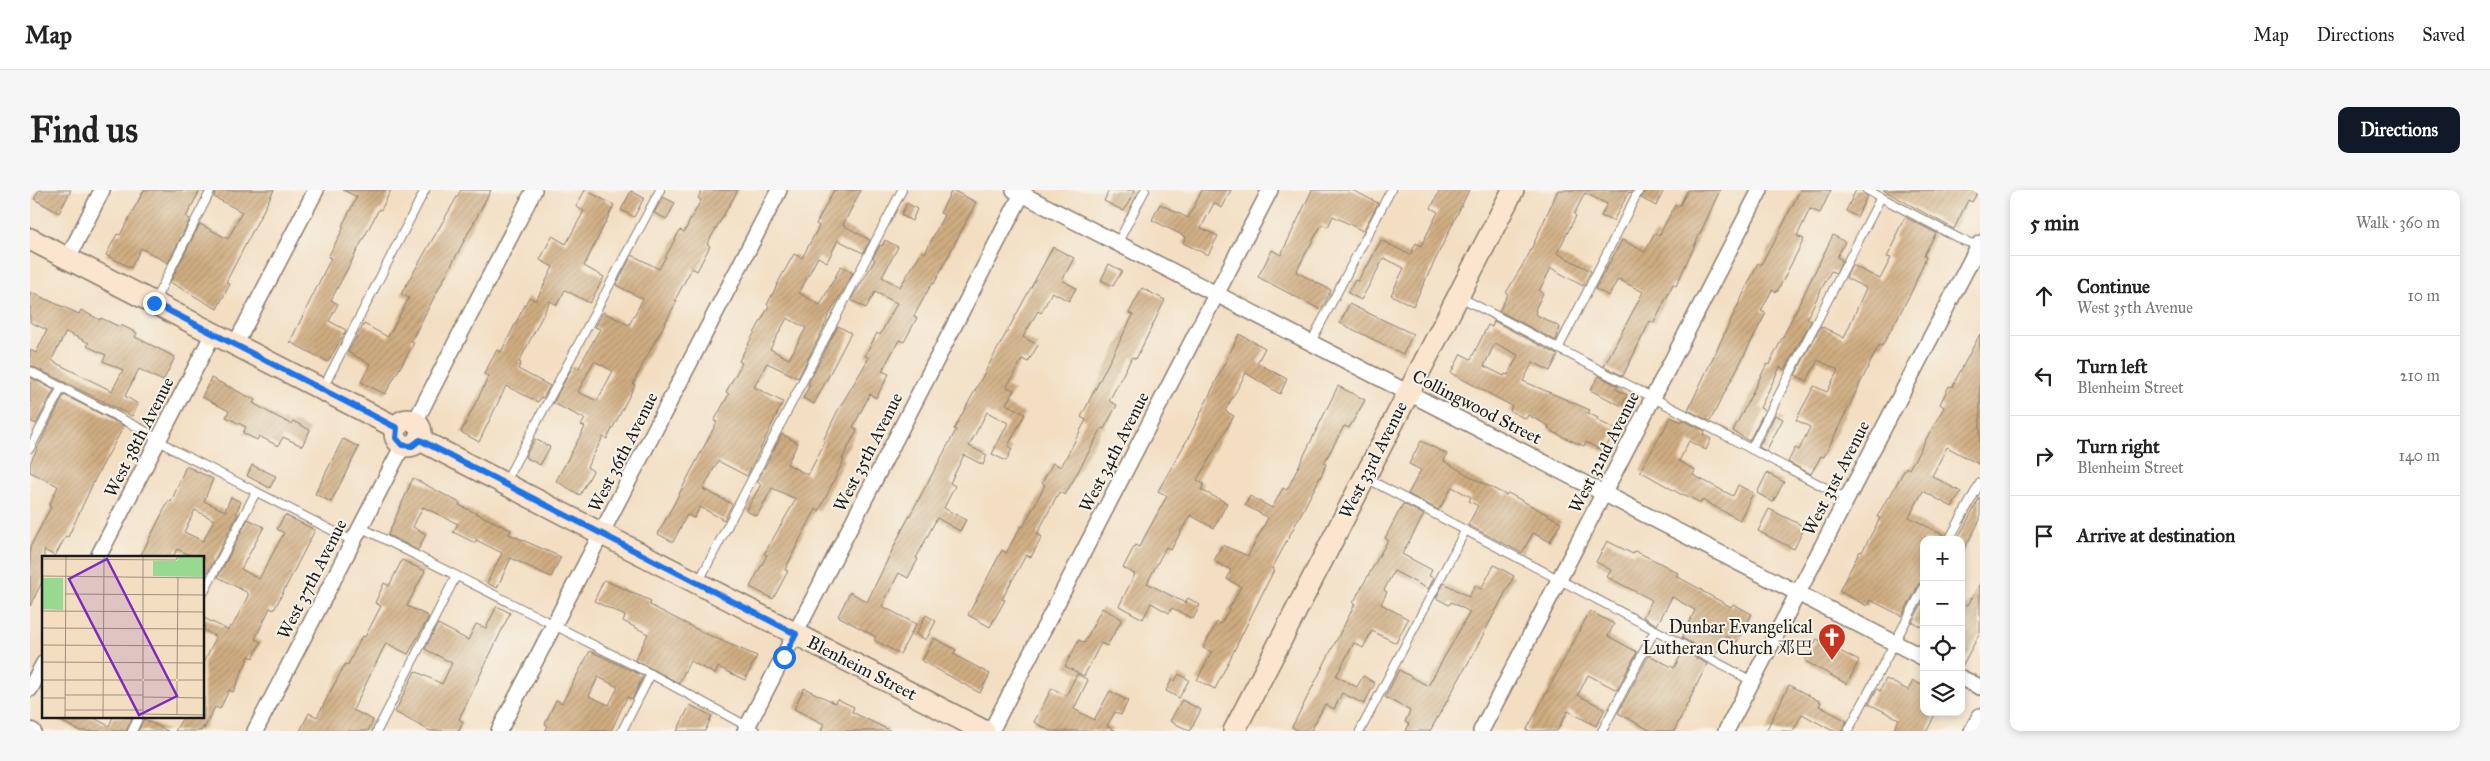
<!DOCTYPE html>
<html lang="en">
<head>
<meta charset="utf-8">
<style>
  :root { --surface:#fff; --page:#f6f6f6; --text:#222; --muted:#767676; --line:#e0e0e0; --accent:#111827 }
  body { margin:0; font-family:"IM FELL Great Primer","Noto Serif SC",serif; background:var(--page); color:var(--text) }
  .controls { position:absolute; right:15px; bottom:15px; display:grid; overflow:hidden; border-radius:10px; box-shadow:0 2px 8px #0003 }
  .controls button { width:45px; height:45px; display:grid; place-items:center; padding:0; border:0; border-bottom:1px solid var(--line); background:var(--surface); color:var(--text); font:25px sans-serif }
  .stop { position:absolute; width:15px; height:15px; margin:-11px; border:4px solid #1a73e8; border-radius:50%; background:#fff }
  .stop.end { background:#1a73e8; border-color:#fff; box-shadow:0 1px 5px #0008 }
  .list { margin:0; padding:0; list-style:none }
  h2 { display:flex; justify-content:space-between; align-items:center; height:65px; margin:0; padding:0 20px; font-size:21px }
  h2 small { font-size:16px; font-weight:400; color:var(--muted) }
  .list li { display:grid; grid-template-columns:32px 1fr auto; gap:15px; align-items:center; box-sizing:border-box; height:80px; padding:0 20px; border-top:1px solid var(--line) }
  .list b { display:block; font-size:19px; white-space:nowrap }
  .list p { margin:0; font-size:16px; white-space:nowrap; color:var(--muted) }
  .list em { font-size:16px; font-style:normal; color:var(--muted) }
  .icon { flex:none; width:28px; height:28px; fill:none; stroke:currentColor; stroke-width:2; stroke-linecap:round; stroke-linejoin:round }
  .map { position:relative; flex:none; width:1950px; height:541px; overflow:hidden; border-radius:10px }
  header { display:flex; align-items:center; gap:30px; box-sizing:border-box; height:70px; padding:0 25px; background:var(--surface); border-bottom:1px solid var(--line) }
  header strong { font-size:24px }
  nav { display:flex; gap:28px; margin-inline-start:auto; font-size:18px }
  .intro { display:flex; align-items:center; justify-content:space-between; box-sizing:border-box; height:120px; padding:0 30px }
  h1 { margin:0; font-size:35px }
  .button { padding:12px 22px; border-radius:10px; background:var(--accent); color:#fff; font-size:18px; font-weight:700 }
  main { display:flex; gap:30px; padding:0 30px }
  aside { flex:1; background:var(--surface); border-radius:10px; box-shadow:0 2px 8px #0003 }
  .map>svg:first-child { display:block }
  .building { fill:url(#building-hatch); fill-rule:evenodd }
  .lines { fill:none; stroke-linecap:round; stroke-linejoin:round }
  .lane-casing { stroke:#887d6f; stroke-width:10 }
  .street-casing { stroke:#887d6f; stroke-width:18 }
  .secondary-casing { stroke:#887d6f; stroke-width:24 }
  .lane { stroke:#fff; stroke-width:8 }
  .street { stroke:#fff; stroke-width:15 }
  .secondary { stroke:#fbe5cf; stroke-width:21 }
  .route { stroke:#1a73e8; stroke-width:6 }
  .labels { text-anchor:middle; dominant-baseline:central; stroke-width:4; stroke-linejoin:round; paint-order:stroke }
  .street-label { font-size:18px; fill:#1c1c1c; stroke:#f7f3e8 }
  .poi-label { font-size:18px; fill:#1c1c1c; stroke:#f7f3e8; text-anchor:end }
  .inset-road { fill:none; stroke:#9d9080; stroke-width:1 }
  .view { fill:#7b2cbf; fill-opacity:0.15; stroke:#7b2cbf; stroke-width:2.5 }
  .inset-edge { fill:none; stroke:#1c1c1c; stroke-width:2.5 }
</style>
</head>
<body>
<header>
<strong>Map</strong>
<nav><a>Map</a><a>Directions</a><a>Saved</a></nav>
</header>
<div class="intro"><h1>Find us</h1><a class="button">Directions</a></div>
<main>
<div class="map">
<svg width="1950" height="541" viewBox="0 0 1950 541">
  <defs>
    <pattern id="building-hatch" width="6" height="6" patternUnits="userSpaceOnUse" patternTransform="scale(1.25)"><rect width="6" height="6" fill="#cfad82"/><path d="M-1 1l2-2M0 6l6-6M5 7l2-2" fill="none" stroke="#b19470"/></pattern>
  </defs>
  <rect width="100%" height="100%" fill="#f7f3e8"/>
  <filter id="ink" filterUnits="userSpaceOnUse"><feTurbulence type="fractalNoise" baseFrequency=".02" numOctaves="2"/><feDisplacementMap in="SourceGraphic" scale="10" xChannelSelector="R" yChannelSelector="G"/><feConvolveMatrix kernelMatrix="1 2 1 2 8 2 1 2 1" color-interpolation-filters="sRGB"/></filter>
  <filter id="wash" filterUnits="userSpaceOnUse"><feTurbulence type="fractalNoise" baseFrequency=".0096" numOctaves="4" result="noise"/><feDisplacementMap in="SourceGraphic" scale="20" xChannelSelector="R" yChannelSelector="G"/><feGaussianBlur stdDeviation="1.12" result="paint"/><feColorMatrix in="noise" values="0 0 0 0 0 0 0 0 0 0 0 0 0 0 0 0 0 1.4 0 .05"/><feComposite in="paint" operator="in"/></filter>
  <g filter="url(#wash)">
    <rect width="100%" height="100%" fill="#f3dec2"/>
    <g id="blocks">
      <g class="building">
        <path d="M9 0H41L29 23 4 9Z"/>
        <path d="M114 0H175L174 2 170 0 156 27 160 29 138 73 111 58 101 78 76 65 87 44 90 45Z"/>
        <path d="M187 0H244L196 92 200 94 187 119 140 92 170 34 198 49 212 22 184 7Z"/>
        <path d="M313 0H361L351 20 349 19 301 110 308 114 299 131 316 140 298 172 260 152 301 68 298 67 314 37 312 36 327 7Z"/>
        <path d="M431 0H461L381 151 384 153 355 204 331 192 340 174 318 162 334 134 358 147 379 108 371 104Z"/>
        <path d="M555 0 584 15 554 76 574 87 560 113 535 100 527 115 520 111 489 172 491 173 488 179 520 196 513 208 511 207 508 212 476 196 449 252 431 242 459 186 454 184 467 160 471 162 499 107 506 111 523 77 510 70 522 46 536 54 554 21 546 17Z"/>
        <path d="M672 0H708L677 54 680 56 667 81 662 78 645 110 647 111 616 168 603 194 605 195 577 249 573 247 557 277 563 281 550 305 526 291 555 237 551 235 555 229 523 213 543 176 549 178 555 166 570 139 565 137 573 122 599 135 613 109 586 95 602 65 629 79 650 40 654 42 671 10 668 8ZM564 171 583 181 567 211 548 202Z"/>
        <path d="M804 0H831L813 35 840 50 833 63 808 50 797 72 788 67 769 103 790 115 811 76 823 83 796 130 797 131 768 188 737 173 724 197 753 212 717 286 688 271 673 299 702 314 694 330 670 317 664 328 657 325 643 352 628 344 687 232 684 231 699 204 696 202 712 173 709 171 739 116 737 115 751 87 764 64 772 68 789 36 786 34ZM757 128 776 138 759 169 740 159Z"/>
        <path d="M922 0 946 12 904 94 902 93 884 126 887 128 874 152 869 150 852 181 859 184 846 208 840 204 823 237 827 240 812 269 814 270 789 321 786 319 769 351 755 380 758 381 743 409 720 397 737 365 734 364 766 309 742 298 727 326 716 321 731 294 727 292 752 244 768 253 757 274 778 285 795 252 793 251 807 222 839 168 835 166 847 143 850 145 867 113 845 102 836 118 821 110 845 70 843 68 850 55 852 56 855 50 868 57 852 87 870 97 892 61 895 63 914 25 910 23Z"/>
        <path d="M1079 0H1105L1094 21 1074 11Z"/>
        <path d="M1172 0H1201L1192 18 1184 13 1171 38 1188 46 1178 65 1153 53 1156 47 1122 30 1130 14 1158 28Z"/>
        <path d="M1282 0H1322L1348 13 1333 41 1303 26 1298 37 1292 34 1277 61 1266 82 1301 100 1291 120 1228 87 1242 60 1251 65Z"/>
        <path d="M1410 0H1439L1383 116 1361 105 1374 78 1354 68 1331 110 1318 103 1325 90 1328 91 1336 76 1337 77 1351 50 1380 65 1386 53 1391 56 1408 22 1401 18Z"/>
        <path d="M1528 0H1603L1601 3 1599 2 1583 31 1571 26 1577 14 1555 3 1544 24 1546 26 1527 63 1561 81 1553 96 1521 78 1509 101 1513 103 1505 120 1506 121 1505 124 1530 137 1526 151 1469 121 1478 104 1476 103 1498 66Z"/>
        <path d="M1615 0H1634L1626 16 1611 8Z"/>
        <path d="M1658 0H1690L1646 96 1643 94 1624 133 1620 131 1593 186 1574 176 1613 102 1588 89 1579 106 1565 99 1592 50 1615 62 1625 43 1629 46 1645 15 1649 17Z"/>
        <path d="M1770 0H1801L1790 23 1780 19 1767 46 1774 49 1747 102 1742 100 1731 121 1736 123 1680 231 1658 220 1728 73 1731 75 1740 57H1742Z"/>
        <path d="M1826 0H1831L1837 6 1827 27 1816 21Z"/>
        <path d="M1853 0H1949L1942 12 1938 10 1924 39Z"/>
        <path d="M601 1 614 8 604 27 591 20Z"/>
        <path d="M633 7 645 13 637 29 624 23Z"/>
        <path d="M877 13 887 19 882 31 871 25Z"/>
        <path d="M1875 27 1906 43 1894 65 1896 67 1882 101 1852 156 1849 155 1794 267 1791 266 1781 284 1758 272 1765 258 1769 260 1780 237 1766 230 1784 196 1797 202 1808 180 1788 170 1777 191 1765 185 1791 136 1814 148 1836 98 1816 88 1822 75 1850 89 1861 68 1857 67 1867 48 1865 47Z"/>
        <path d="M1803 45 1815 52 1807 67 1812 70 1806 83 1801 81 1791 100 1777 128 1781 131 1755 180 1750 177 1730 218 1735 220 1719 251 1703 241 1737 174 1739 175Z"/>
        <path d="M1023 57 1044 68 1032 90 1046 98 1039 111 1022 102 1011 123 1008 121 993 147 1008 155 998 172 992 169 977 197 984 200 976 214 995 224 978 256 982 259 976 271 962 264 978 233 957 222 939 256 957 265 953 275 934 265 920 293 925 296 914 318 936 330 930 341 907 328 886 368 888 369 878 388 869 383 852 416 886 434 870 464 844 450 846 447 808 426 820 402 837 412 872 340 926 240 924 239Z"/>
        <path d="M1079 74 1092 81 1083 96 1071 90Z"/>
        <path d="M1112 98 1135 110 1106 169 1102 167 1079 211 1087 215 1074 239 1072 238 1035 305 1029 302 1007 344 1012 347 1001 367 996 365 972 409 975 410 960 437 938 425 972 360 976 363 991 336 993 337 1015 295 1012 293 1023 273 1031 277 1056 230 1051 227 1103 125 1099 123Z"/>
        <path d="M0 102 49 124 51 120 70 130 71 128 90 137 91 135 107 143 105 147 145 167 133 191 109 179 95 206 108 214 102 226 0 175V160L6 163 17 140 0 132ZM36 142 59 153 57 156 76 165 73 171 93 180 82 201 24 172 22 169Z"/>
        <path d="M1319 114 1383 144 1373 164 1310 133Z"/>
        <path d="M1464 131 1528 165 1520 181 1503 172 1493 191 1560 220 1558 223 1568 228 1567 230 1585 239 1574 262 1556 252 1554 256 1533 247 1518 239 1519 236 1498 225 1496 229 1480 221 1482 216 1421 183 1431 164 1441 169 1458 135 1462 137ZM1465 153 1488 165 1478 185 1475 184 1474 186 1454 176Z"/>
        <path d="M808 136 821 143 784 214 773 208 780 195 778 194Z"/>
        <path d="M1209 144 1235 158 1227 173 1257 189 1250 204 1216 183 1195 221 1204 226 1167 290 1174 294 1171 300 1197 313 1184 338 1160 325 1141 360 1136 357 1117 393 1155 413 1158 408 1170 415 1163 429 1142 418 1139 423 1121 413 1113 429 1089 416 1105 384 1093 378 1105 355 1109 357 1137 306 1128 301 1161 243Z"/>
        <path d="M1950 144V275L1917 257 1902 286 1931 302 1922 317 1893 301 1879 327 1915 346 1913 350H1894V391L1889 394 1872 426 1840 410 1837 416 1809 401 1830 361 1832 362 1850 328 1847 327 1858 307 1859 308 1876 277 1879 279 1894 253 1914 217 1910 214 1919 196 1922 197Z"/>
        <path d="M1569 186 1588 196 1586 199 1597 205 1592 216 1560 200Z"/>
        <path d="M0 187 24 200 6 234 0 231Z"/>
        <path d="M181 188 225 210 223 213 240 223 261 234 263 231 280 240 272 256 253 247 248 256 229 246 227 250 213 243 216 237 196 227 199 221 172 207Z"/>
        <path d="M1308 196 1335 210 1319 238 1314 236 1294 273 1296 274 1292 284 1242 379 1244 380 1185 499 1167 490 1182 462 1173 458 1187 432 1191 434 1211 397 1197 389 1201 380 1184 371 1192 355 1218 366 1238 328 1215 315 1220 306 1242 318 1253 298 1257 300Z"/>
        <path d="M34 205 94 236 65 289 38 347 36 346 25 366 14 360V388L0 416V357L21 317 19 316 28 296 0 282V273Z"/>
        <path d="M1745 225 1753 229 1736 261 1729 257Z"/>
        <path d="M1641 227 1651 232 1653 230 1675 241 1673 245 1681 249 1676 260 1659 251 1649 271 1665 280 1663 285 1703 306 1708 295 1723 303 1710 330 1672 310 1671 313 1653 304 1652 305 1610 281Z"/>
        <path d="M313 249 329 257 301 312 285 304Z"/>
        <path d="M505 249 520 257 510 275 495 267Z"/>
        <path d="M1391 251 1417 264 1414 271 1443 288 1476 305 1478 303 1531 332 1520 352 1503 343 1492 363 1438 335 1448 316 1439 311 1441 307 1422 297 1409 320 1378 304 1391 280 1379 274Z"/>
        <path d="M222 275 246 286 240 298 217 286Z"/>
        <path d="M156 276 183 289 174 311 195 321 201 307 211 312 206 323 208 324 178 382 174 380V367H164L147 359 143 367H110L139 310 141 312ZM165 320 184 330 173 351 154 342Z"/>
        <path d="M1737 283 1754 292 1743 312 1727 303Z"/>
        <path d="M383 288 430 313 429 315 481 340 479 344 531 367 521 387 481 368 467 398 457 393 472 363 446 350 445 353 423 342 428 334 393 317 383 337 396 344 388 360 358 345Z"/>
        <path d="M1950 307V330L1931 365V350H1927Z"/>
        <path d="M1373 314 1394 325 1372 364 1402 380 1399 386 1404 388 1398 399 1364 381 1354 400 1357 402 1351 414 1378 429 1366 453 1342 441 1333 458 1324 453 1306 486 1327 497 1333 486 1345 493 1334 514 1312 503 1304 519 1295 514 1281 541H1269L1262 537 1325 414 1323 413 1358 350 1355 348Z"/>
        <path d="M1739 319 1775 337 1764 359 1728 341Z"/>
        <path d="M255 325 285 340 244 420 240 418 225 449 231 452 223 468 219 466 203 502 199 500 190 519 185 517 174 539V536L171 541H145L153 527H174V472L186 447 174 440V428L198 440 200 436 202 437 218 406V403L188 387 218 329 234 337 211 379 229 389 254 343 247 339Z"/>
        <path d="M1577 351 1603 364 1605 361 1630 373 1648 383 1646 386 1672 400V401L1701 417 1703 414 1722 424 1707 452 1695 446 1685 465 1652 448 1665 420 1642 407 1627 435 1613 427 1622 410 1577 387 1581 380 1566 372Z"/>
        <path d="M372 370 395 381 377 416 398 426V429L378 464 356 453 323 520 343 530 338 541H270L279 523 287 527 315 474 318 475 332 446 335 447 351 416 345 413 354 393 359 396Z"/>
        <path d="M1464 375 1484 386 1442 466 1400 541H1376L1379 534 1375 532 1380 521 1355 507 1369 480 1398 496 1440 422 1421 412 1419 415 1406 408 1414 393 1439 407 1445 395 1451 399Z"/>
        <path d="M574 390 621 411 620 415 674 443 727 466 715 490 688 477 685 484 660 471 649 493 605 470 618 444 593 431 595 426 564 411Z"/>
        <path d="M1950 393V443L1931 478V422L1936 414 1938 415Z"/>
        <path d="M1894 410V438L1882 432Z"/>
        <path d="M467 416 480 423 429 529 433 532 429 541H400L365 522 385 481 412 494 422 473 395 459 408 434 438 450 446 434 456 438Z"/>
        <path d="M1072 418 1092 429 1077 456 1071 453 1054 486 1035 476 1049 450 1054 453Z"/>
        <path d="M1560 421 1584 434 1578 446 1607 462 1587 500 1558 485 1548 505 1575 519 1566 536 1538 521 1527 541H1496Z"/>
        <path d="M896 425 906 431 896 450 886 444Z"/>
        <path d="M904 448 926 460 923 464 960 484 950 503 892 471Z"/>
        <path d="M1787 449 1829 471 1817 494 1775 471Z"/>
        <path d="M560 461 613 486 602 509 597 507 581 541H515L518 536 515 534 526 510 532 513ZM568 487 588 497 579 515 559 506Z"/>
        <path d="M1653 461 1677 474 1644 541H1621L1588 523 1619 465 1644 478Z"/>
        <path d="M1047 484 1058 490 1044 519 1064 530 1080 501 1098 511 1091 525 1085 522 1077 536 1086 541H1020L1004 532 1022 498 1036 506Z"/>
        <path d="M1149 484 1159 490 1149 508 1136 501 1142 489 1145 491Z"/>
        <path d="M1856 489 1878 500 1883 491 1894 496V522H1906L1897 541H1863L1869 529 1839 514 1847 499 1850 501Z"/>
        <path d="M1759 495 1791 512 1789 516 1817 531 1812 541H1803L1772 524 1763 541H1736Z"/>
        <path d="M774 498 805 513 807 509 824 517 822 522 861 541H791L794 534 764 519Z"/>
        <path d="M1152 510 1171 520 1160 541 1140 531Z"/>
        <path d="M660 515 682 526 675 541H647Z"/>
        <path d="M23 527H62L79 536 83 527H103L96 541H50Z"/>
        <path d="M114 529 138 541H108Z"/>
      </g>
    </g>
  </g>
  <g filter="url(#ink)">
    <use href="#blocks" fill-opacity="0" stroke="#887d6f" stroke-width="1"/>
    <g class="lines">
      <g class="lane-casing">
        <g id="lane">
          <path d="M1837 0 1932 50 1949 56"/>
          <path d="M1087 54 1115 0"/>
          <path d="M1430 107 1817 309"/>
          <path d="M124 112 181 0"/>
          <path d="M1280 154 1361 0"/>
          <path d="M1528 159 1609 0"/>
          <path d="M0 181 115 241 144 260 323 351"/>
          <path d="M293 198 395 0"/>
          <path d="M0 258 32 197"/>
          <path d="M1721 259 1851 7"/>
          <path d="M1336 288 1722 491"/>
          <path d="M477 293 481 281 630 0"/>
          <path d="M330 337 621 484 726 541"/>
          <path d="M1919 350 1950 293"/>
          <path d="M669 391 872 0"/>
          <path d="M174 402 226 302"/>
          <path d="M102 541 109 527"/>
          <path d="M347 541 426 386"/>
          <path d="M592 541 621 484"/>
          <path d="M1330 541 1435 341"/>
          <path d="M1572 541 1625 440"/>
          <path d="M1818 541 1894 397"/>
        </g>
      </g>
      <g class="street-casing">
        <g id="street">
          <path d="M984 0 1894 468"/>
          <path d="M38 68 72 0"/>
          <path d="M205 155 286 0"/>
          <path d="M385 232 504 0"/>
          <path d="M68 367 183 144"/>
          <path d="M1931 488 1950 497"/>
          <path d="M0 499 14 473"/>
          <path d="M0 540 3 541"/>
          <path d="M225 541 373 255"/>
          <path d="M469 541 749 0"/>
          <path d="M715 541 994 0"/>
          <path d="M961 541 1240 0"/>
          <path d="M1451 541 1730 0"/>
          <path d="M1696 541 1950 53"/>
          <path d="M1942 541 1950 526"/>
        </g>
      </g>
      <g class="secondary-casing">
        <g id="secondary">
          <path d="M0 49 367 238"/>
          <circle cx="378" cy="243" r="13"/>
          <path d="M390 250 954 541"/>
          <path d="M1204 541 1483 0"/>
        </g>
      </g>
      <use href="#lane" class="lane"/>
      <use href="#street" class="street"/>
      <use href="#secondary" class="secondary"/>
    </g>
  </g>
  <g class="lines" filter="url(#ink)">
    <path class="route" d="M124 113 367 238 366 248 372 255 382 256 390 250 766 444 754 467"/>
  </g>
  <defs>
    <g id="church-pin" transform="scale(1.4375)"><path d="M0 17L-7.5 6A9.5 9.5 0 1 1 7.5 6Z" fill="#c8321e" stroke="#f7f3e8"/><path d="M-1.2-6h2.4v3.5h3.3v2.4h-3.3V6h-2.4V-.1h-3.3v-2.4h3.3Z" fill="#fff"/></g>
  </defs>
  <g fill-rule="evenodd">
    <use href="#church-pin" x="1802" y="447"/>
  </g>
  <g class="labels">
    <g class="street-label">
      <text transform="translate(1447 217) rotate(27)">Collingwood Street</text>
      <text transform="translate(109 247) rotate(-63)">West 38th Avenue</text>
      <text transform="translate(593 262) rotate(-63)">West 36th Avenue</text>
      <text transform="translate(838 262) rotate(-63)">West 35th Avenue</text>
      <text transform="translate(1084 262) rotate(-63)">West 34th Avenue</text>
      <text transform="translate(1574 262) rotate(-63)">West 32nd Avenue</text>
      <text transform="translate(1343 270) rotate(-63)">West 33rd Avenue</text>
      <text transform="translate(1806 288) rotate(-63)">West 31st Avenue</text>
      <text transform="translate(282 389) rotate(-63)">West 37th Avenue</text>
      <text transform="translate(832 478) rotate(27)">Blenheim Street</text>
    </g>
    <g class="poi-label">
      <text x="1783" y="437">Dunbar Evangelical<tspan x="1783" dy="21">Lutheran Church 邓巴</tspan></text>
    </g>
  </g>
  <g transform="translate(12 366)">
    <rect width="162" height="162" fill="#f3dec2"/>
    <path d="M137 0H162V21L111 20V5H135ZM0 22H21V54L0 53Z" fill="#97d990"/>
    <path d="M152 6a6 6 0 1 1 12 0a6 6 0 1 1-12 0ZM0 40 14 41 18 49 14 52H0Z" fill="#97d990"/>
    <path class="inset-road" d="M0 3 134 4 136 0M0 20 163 22M23 38 163 39M0 55 163 56M0 72 163 73M0 89 163 90M0 106 163 107M101 123V0M135 123 136 21M0 124H100M102 124H134M136 124H163M23 139H101M101 141 163 142M0 142H23M23 154H101M101 158 163 159M135 159V125M0 162H34M23 162 24 0M61 162 62 0M101 162V125"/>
    <path class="view" d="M65 3 135 140 97 159 27 23Z"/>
    <rect width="162" height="162" class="inset-edge"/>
  </g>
</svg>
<div class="controls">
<button>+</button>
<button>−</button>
<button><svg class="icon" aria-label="locate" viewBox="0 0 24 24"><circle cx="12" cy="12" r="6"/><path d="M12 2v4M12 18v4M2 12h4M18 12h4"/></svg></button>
<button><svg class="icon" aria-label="layers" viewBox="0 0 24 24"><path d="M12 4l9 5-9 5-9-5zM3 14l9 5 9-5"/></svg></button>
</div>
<div class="stop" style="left:754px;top:467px"></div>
<div class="stop end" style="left:124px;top:113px"></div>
</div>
<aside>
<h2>5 min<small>Walk · 360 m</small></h2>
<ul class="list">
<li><svg class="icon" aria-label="ahead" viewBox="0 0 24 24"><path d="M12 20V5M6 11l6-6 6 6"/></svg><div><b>Continue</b><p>West 35th Avenue</p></div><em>10 m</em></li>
<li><svg class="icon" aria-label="left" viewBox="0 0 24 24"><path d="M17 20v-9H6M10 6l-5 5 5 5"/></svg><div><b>Turn left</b><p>Blenheim Street</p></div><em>210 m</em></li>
<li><svg class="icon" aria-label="right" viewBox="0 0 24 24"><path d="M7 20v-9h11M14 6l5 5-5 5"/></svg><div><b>Turn right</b><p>Blenheim Street</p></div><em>140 m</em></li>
<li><svg class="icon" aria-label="arrive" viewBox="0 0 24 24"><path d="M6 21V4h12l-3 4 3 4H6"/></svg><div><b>Arrive at destination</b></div></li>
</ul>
</aside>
</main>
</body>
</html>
